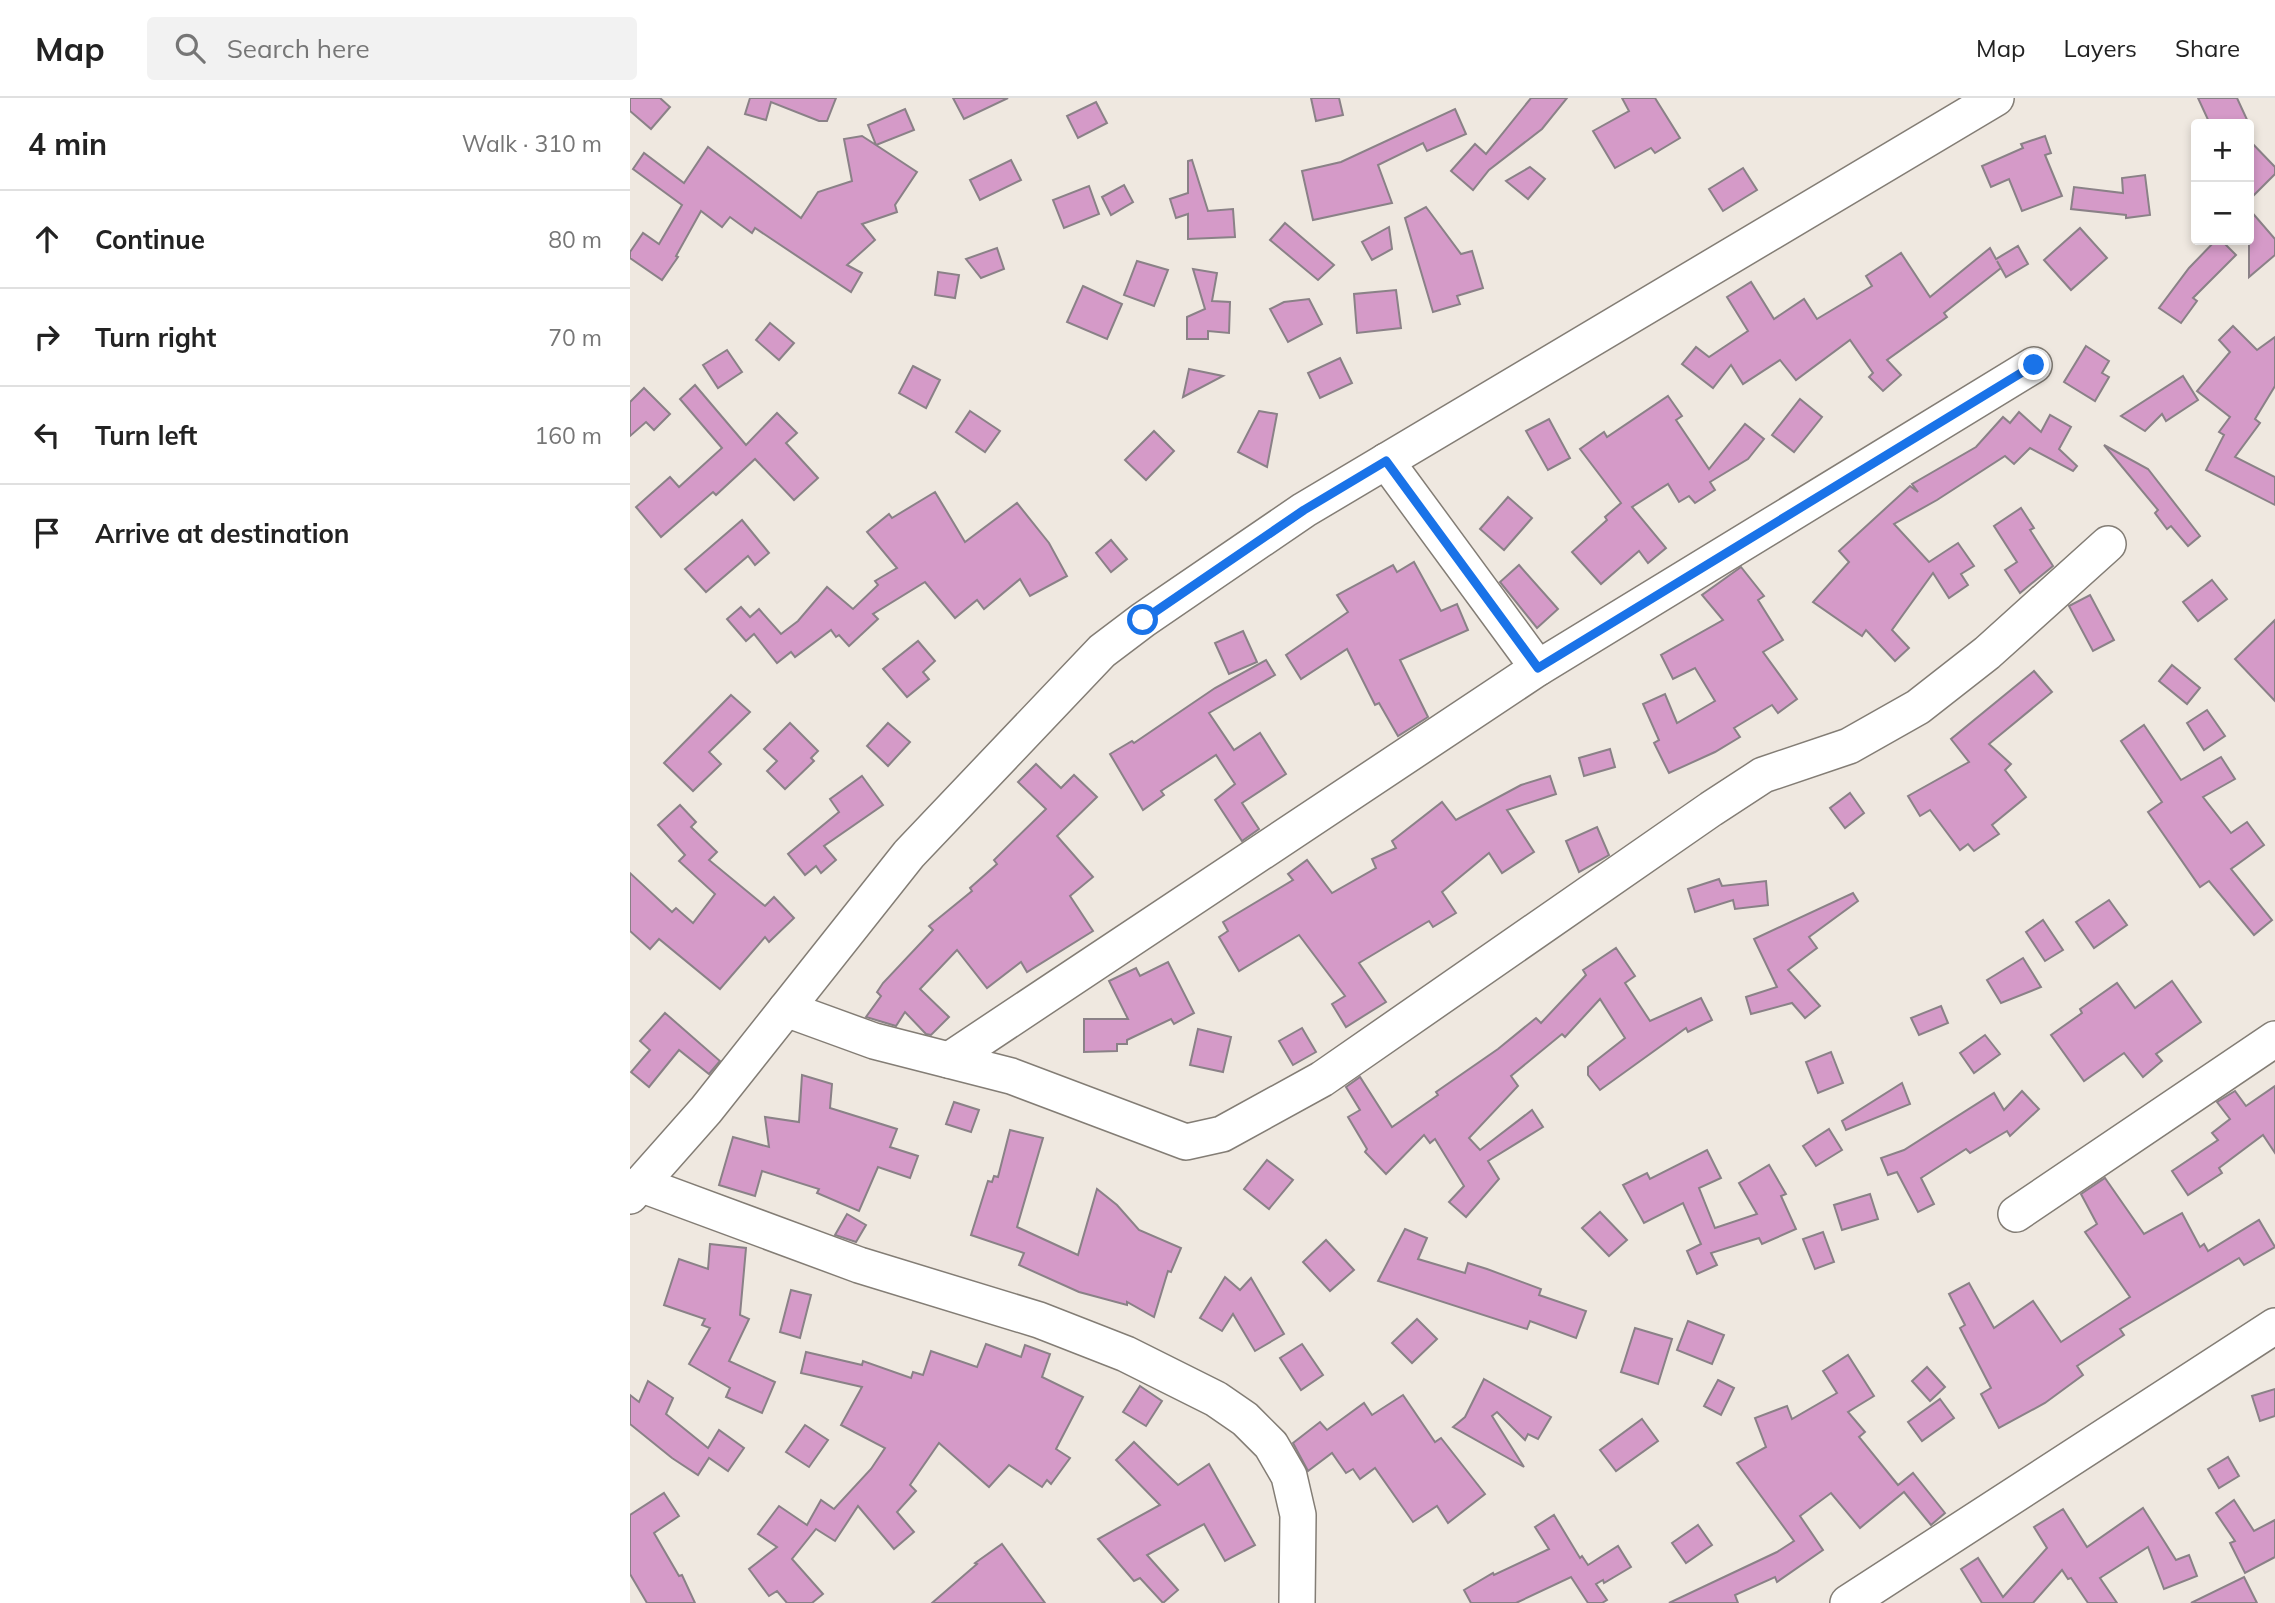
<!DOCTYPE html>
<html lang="en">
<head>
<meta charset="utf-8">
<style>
  :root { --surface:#fff; --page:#f2f2f2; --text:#222; --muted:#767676; --line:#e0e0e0 }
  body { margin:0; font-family:Mulish,sans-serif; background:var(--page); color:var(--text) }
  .controls { position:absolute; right:21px; top:21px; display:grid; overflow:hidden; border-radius:7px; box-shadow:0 4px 10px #0003 }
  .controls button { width:63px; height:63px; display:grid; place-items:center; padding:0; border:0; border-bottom:2px solid var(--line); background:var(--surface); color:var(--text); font:35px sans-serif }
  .stop { position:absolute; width:21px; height:21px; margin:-16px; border:5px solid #1a73e8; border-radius:50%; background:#fff }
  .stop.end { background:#1a73e8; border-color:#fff; box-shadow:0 2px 7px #0008 }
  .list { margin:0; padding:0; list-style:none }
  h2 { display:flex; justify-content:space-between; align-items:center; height:91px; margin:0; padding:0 28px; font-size:30px }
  h2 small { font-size:23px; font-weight:400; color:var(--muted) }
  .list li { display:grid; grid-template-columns:46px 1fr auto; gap:21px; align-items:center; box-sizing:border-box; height:98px; padding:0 28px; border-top:2px solid var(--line) }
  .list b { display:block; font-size:26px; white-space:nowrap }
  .list em { font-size:23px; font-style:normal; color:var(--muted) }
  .icon { flex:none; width:38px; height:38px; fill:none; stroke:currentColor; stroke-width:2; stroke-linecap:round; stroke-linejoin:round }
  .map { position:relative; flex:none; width:1645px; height:1505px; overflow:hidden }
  header { display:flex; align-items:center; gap:42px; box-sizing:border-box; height:98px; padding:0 35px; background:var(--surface); border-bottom:2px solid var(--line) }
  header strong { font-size:33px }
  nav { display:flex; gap:38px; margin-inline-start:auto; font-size:24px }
  .search { width:490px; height:63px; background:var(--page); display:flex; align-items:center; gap:18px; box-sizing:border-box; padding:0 24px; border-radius:7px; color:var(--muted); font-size:26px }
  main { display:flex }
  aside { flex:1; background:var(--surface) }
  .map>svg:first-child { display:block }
  .building { fill:#d59ac8; stroke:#8a8187; stroke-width:2 }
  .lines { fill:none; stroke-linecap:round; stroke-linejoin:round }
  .minor-casing { stroke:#837d75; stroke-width:38 }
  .minor { stroke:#fff; stroke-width:35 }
  .route { stroke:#1a73e8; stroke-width:9 }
</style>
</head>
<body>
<header>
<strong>Map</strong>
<div class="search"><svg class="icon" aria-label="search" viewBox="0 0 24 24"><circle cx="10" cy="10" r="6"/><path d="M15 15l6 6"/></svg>Search here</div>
<nav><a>Map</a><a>Layers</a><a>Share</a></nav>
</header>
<main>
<aside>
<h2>4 min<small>Walk · 310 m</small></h2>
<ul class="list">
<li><svg class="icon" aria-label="ahead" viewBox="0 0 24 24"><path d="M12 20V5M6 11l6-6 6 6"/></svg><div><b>Continue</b></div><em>80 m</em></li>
<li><svg class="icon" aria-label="right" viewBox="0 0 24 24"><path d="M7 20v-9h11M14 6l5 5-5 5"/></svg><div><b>Turn right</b></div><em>70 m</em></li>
<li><svg class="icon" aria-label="left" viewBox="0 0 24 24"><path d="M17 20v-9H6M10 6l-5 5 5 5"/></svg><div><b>Turn left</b></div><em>160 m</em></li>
<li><svg class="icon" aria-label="arrive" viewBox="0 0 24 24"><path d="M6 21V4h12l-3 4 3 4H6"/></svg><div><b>Arrive at destination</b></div></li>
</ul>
</aside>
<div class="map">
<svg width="1645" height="1505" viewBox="0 0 1645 1505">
  <rect width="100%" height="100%" fill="#efe8e0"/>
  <g class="building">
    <path d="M0 0H30L40 9 21 31 0 13Z"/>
    <path d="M120 0H206L197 23H189L141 4 136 22 115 16Z"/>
    <path d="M323 0H378L334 21Z"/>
    <path d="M681 0H709L713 17 686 23Z"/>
    <path d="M901 0H937L912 31 859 72 843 92 821 73 845 46 856 56Z"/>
    <path d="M992 0H1025L1050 40 1025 55 1021 50 985 70 963 33 999 13Z"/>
    <path d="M1568 0H1607L1619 26H1580Z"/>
    <path d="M466 4 477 25 448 40 437 18Z"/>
    <path d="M275 11 284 32 246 47 287 74 265 107 267 114 232 126 245 142 217 167 232 175 221 194 125 130 122 135 100 119 92 129 71 113 46 158 48 159 32 182 0 160V154L13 135 29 146 52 107 3 71 14 55 54 85 78 49 171 120 188 94 222 83 214 41 232 38 246 47 238 27Z"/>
    <path d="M825 11 836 36 797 53 793 45 748 67 762 105 683 122 672 73 711 64Z"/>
    <path d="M1415 38 1421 55 1415 57 1432 98 1392 113 1379 81 1361 89 1352 68 1393 50 1391 46Z"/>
    <path d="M1619 42 1645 69V76L1619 102Z"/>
    <path d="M381 62 391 82 350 102 340 82Z"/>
    <path d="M562 62 578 113 603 111 605 139 558 141V116L546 120 540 101 558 95V63Z"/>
    <path d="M900 69 915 81 898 101 876 83Z"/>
    <path d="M1113 70 1127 92 1093 113 1079 91Z"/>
    <path d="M1515 77 1520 117 1496 120V117L1441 111 1444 89 1493 95 1492 80Z"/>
    <path d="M494 87 503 104 481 117 472 99Z"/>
    <path d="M459 88 469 116 434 130 423 102Z"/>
    <path d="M796 109 831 156 842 153 853 190 827 198 830 206 803 214 775 120Z"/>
    <path d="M1619 111 1645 141V157L1619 179Z"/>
    <path d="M655 125 704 167 688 182 640 142Z"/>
    <path d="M759 129 762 151 742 162 732 144Z"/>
    <path d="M1450 130 1477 160 1441 192 1414 162Z"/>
    <path d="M1586 142H1591L1606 157 1563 200 1567 203 1551 225 1529 210 1559 170Z"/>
    <path d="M1388 148 1398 166 1376 179 1367 163 1371 170 1314 215 1317 219 1257 262 1271 277 1253 293 1239 279 1243 275 1220 242 1166 282 1150 262 1113 286 1101 267 1083 290 1052 266 1066 249 1079 259 1118 233 1097 199 1121 184 1144 221 1174 201 1187 221 1242 188 1236 178 1271 155 1300 199 1360 150 1366 161Z"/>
    <path d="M367 150 374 171 351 180 336 161Z"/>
    <path d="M507 163 538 172 524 208 494 197Z"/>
    <path d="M563 171 587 175 582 203 600 204 599 235 578 233V241H557V219L575 211Z"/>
    <path d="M308 174 329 177 325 200 305 197Z"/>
    <path d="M453 188 492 206 477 241 437 224Z"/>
    <path d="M766 192 771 230 727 235 724 196Z"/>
    <path d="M679 201 692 226 658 244 640 211 654 204Z"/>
    <path d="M140 225 164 245 149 262 126 242Z"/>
    <path d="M1603 228 1627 252 1645 239V288L1625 321 1630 325 1605 359 1645 379V407L1576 372 1594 337 1589 334 1600 319 1567 293 1600 254 1589 242Z"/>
    <path d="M1456 248 1479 263 1472 275 1479 279 1465 303 1434 284Z"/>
    <path d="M97 252 112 274 88 290 73 267Z"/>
    <path d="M710 260 722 285 690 300 678 275Z"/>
    <path d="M283 268 310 282 296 310 269 295Z"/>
    <path d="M559 271 593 278 553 299Z"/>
    <path d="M1553 278 1568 302 1536 323 1532 316 1515 333 1491 318Z"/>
    <path d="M65 287 116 347 147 315 167 335 156 345 188 380 164 402 125 361 86 397 83 394 31 439 6 409 40 379 49 389 92 350 50 301Z"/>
    <path d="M14 290 40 316 24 332 16 324 0 338V304Z"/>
    <path d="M1038 298 1052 318 1046 322 1079 371 1115 326 1134 341 1118 361 1080 384 1085 392 1065 405 1059 398 1049 404 1038 386 1002 409 1036 450 1018 465 1009 453 971 486 942 454 977 422 975 419 991 405 950 351 974 334 977 339Z"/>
    <path d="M1170 301 1192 319 1164 354 1142 337Z"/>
    <path d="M340 313 370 333 355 354 326 334Z"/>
    <path d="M629 313 647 316 637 369 608 354Z"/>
    <path d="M1389 314 1411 334 1420 317 1441 329 1429 351 1447 368 1443 373 1400 350 1384 366 1375 358 1307 402 1264 426 1299 464 1328 445 1344 468 1331 476 1338 487 1319 500 1303 475 1262 532 1279 550 1265 563 1236 532 1232 538 1183 504 1219 464 1209 453 1280 388 1288 394 1282 386 1346 349 1373 319 1380 325Z"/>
    <path d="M919 321 940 360 918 372 896 333Z"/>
    <path d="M524 333 544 353 516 382 495 362Z"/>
    <path d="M1474 347 1518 371 1570 438 1558 448 1541 428 1537 431 1525 415 1528 412Z"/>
    <path d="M305 394 335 444 387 405 419 445 437 478 400 498 390 481 354 511 347 502 325 520 295 484 243 516 248 521 219 548 209 537 206 539 201 532 165 559 161 554 147 565 124 536 116 543 97 521 111 509 120 519 129 511 151 536 168 523 197 489 223 511 248 487 245 483 267 470 237 434 259 416 262 420Z"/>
    <path d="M878 399 902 420 874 452 850 431Z"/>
    <path d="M1391 410 1404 430 1400 432 1423 468 1390 495 1375 472 1387 464 1364 428Z"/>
    <path d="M112 422 139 455 125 467 118 458 76 494 55 471Z"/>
    <path d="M481 442 497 461 481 474 466 455Z"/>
    <path d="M784 464 811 513 827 506 838 532 770 562 798 619 768 638 749 605 745 607 717 551 671 581 656 557 718 514 707 497 763 467 767 474Z"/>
    <path d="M889 467 928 511 907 530 870 484Z"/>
    <path d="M1111 469 1134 498 1128 502 1153 542 1133 554 1167 601 1148 615 1142 607 1104 630 1110 639 1085 654 1039 675 1024 645 1029 642 1013 606 1035 596 1047 625 1085 603 1065 570 1043 581 1031 557 1093 522 1072 497Z"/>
    <path d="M1582 482 1597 501 1568 523 1553 504Z"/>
    <path d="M1460 497 1484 542 1463 553 1439 508Z"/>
    <path d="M1645 522V603L1605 561Z"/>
    <path d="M613 533 627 564 599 576 585 545Z"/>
    <path d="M288 543 305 563 293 574 299 581 277 599 253 571Z"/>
    <path d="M636 562 645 577 579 615 604 652 630 635 656 676 612 705 629 731 612 743 585 702 605 686 586 657 531 693 534 697 513 712 480 656 502 643 504 645 585 590Z"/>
    <path d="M1542 567 1570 590 1557 606 1529 583Z"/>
    <path d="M1404 573 1422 594 1359 646 1381 666 1375 672 1396 699 1362 727 1369 736 1344 753 1338 746 1330 752 1300 712 1290 718 1278 698 1339 664 1321 641Z"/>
    <path d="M101 597 120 614 79 654 91 666 63 693 34 665Z"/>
    <path d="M1577 612 1595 638 1574 652 1557 625Z"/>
    <path d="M160 625 188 653 181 660 184 663 155 691 137 673 147 663 134 651Z"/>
    <path d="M258 625 280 644 258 668 237 648Z"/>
    <path d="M1514 627 1551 682 1591 659 1605 681 1573 699 1601 735 1617 724 1634 747 1601 771 1642 822 1624 837 1579 783 1570 789 1518 714 1532 704 1491 643Z"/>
    <path d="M980 651 985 669 954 678 949 660Z"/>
    <path d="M406 666 431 690 444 677 467 699 427 738 463 779 440 798 463 833 397 874 391 864 357 890 327 852 290 891 319 919 301 937 296 936 275 914 266 928 236 919 251 898 247 894 253 885 303 832 299 828 342 793 340 790 367 766 364 762 416 711 388 684Z"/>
    <path d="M232 678 253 707 194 748 206 762 191 775 186 768 175 777 158 756 209 714 200 701Z"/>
    <path d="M920 678 926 696 877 712 904 754 872 775 859 755 812 794 826 815 803 829 799 823 729 865 756 904 716 929 702 906 715 898 669 837 609 873 589 839 598 833 593 824 663 782 658 776 677 762 702 795 746 770 742 761 766 750 762 743 812 704 826 722 891 687Z"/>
    <path d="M1220 695 1234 715 1215 730 1200 710Z"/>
    <path d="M50 707 66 724 61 729 87 754 79 762 135 808 144 799 164 820 139 844 135 839 90 891 29 841 20 851 0 833V775L42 814 46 810 63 825 85 796 49 763 55 757 28 727Z"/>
    <path d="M967 729 979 757 949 774 936 743Z"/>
    <path d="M1089 781 1092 788 1136 783 1138 807 1105 811 1103 802 1065 814 1058 791Z"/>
    <path d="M1223 795 1228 803 1179 839 1187 850 1158 872 1190 908 1175 920 1162 905 1121 916 1116 899 1147 889 1124 841Z"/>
    <path d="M1479 802 1497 827 1464 850 1446 824Z"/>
    <path d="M1413 822 1433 852 1415 863 1396 834Z"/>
    <path d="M986 850 1005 878 995 885 1020 923 1071 900 1082 922 1058 934 1056 930 970 992 958 977V969L995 940 970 901 935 939 932 936 881 978 888 988 839 1040 850 1052 902 1012 913 1029 858 1063 869 1081 836 1119 819 1104 834 1088 805 1041 800 1045 794 1037 756 1076 735 1054 737 1051 718 1019 730 1012 716 989 730 979 762 1029 808 997 806 994 868 951 906 920 911 925 956 877 953 872Z"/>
    <path d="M1393 860 1411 889 1371 905 1357 882Z"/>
    <path d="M538 864 564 915 544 926 541 921 497 942V946H487V953L454 954V921H498L479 883 506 870 510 878Z"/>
    <path d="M1542 883 1571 924 1526 956 1532 963 1513 979 1494 955 1454 983 1421 937 1452 915 1450 911 1487 885 1505 910Z"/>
    <path d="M1311 908 1318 925 1289 937 1281 920Z"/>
    <path d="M35 915 90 963 79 976 49 952 19 989 1 974 20 952 10 943Z"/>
    <path d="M672 930 686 954 663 967 649 943Z"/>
    <path d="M568 931 601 939 593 974 560 967Z"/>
    <path d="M1355 937 1370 956 1344 975 1330 955Z"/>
    <path d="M1201 954 1213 985 1188 995 1176 964Z"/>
    <path d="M172 977 202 986 200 1010 267 1031 260 1049 288 1058 280 1080 248 1069 229 1113 187 1095 189 1091 132 1073 125 1098 89 1087 103 1039 139 1049 135 1019 169 1024Z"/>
    <path d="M1272 985 1280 1006 1216 1032 1212 1023Z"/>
    <path d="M1645 988V1055L1633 1037 1589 1070 1592 1075 1558 1097 1542 1073 1588 1042 1582 1035 1600 1021 1587 1004 1605 993 1616 1008Z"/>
    <path d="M1392 993 1409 1011 1380 1038 1377 1033 1340 1055 1336 1051 1291 1080 1304 1106 1288 1114 1267 1074 1258 1077 1251 1060 1274 1052 1364 995 1374 1012Z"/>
    <path d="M324 1004 349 1012 341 1034 316 1026Z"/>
    <path d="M1199 1031 1212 1052 1186 1068 1173 1048Z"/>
    <path d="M380 1032 413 1040 387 1129 448 1157 467 1091 487 1107 509 1132 551 1150 541 1174 538 1173 524 1219 497 1204V1207L449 1194 389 1167 394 1155 341 1137 358 1083 362 1084 364 1078 368 1079Z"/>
    <path d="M1077 1052 1091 1080 1069 1090 1085 1130 1127 1116 1109 1085 1139 1067 1156 1096 1151 1098 1166 1131 1132 1146 1129 1140 1081 1155 1087 1167 1067 1176 1057 1153 1071 1146 1053 1105 1014 1125 993 1087 1017 1075 1020 1081Z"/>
    <path d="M637 1062 663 1082 639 1111 614 1091Z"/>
    <path d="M1475 1080 1514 1136 1552 1115 1570 1149 1574 1146 1578 1153 1629 1122 1645 1149 1614 1167 1609 1160 1490 1231 1494 1237 1447 1268 1453 1277 1415 1305 1369 1330 1351 1296 1361 1290 1330 1230 1335 1227 1319 1196 1339 1185 1364 1230 1403 1203 1431 1244 1500 1199 1455 1134 1467 1126 1451 1096Z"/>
    <path d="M1240 1096 1248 1121 1212 1132 1204 1107Z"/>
    <path d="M970 1114 997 1142 979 1158 952 1130Z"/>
    <path d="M217 1116 236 1127 226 1144 205 1137Z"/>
    <path d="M775 1131 797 1140 788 1161 835 1175 838 1165 857 1171 911 1191 909 1197 956 1213 946 1240 900 1223 897 1231 748 1183Z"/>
    <path d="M1193 1134 1204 1164 1185 1171 1173 1141Z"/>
    <path d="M696 1142 724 1172 700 1193 673 1164Z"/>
    <path d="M80 1146 116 1150 110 1217 119 1221 99 1263 145 1284 132 1315 96 1299 100 1290 59 1266 80 1230 72 1227 75 1221 34 1207 49 1161 78 1171Z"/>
    <path d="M595 1179 610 1192 621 1180 654 1236 625 1253 603 1216 592 1233 570 1220Z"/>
    <path d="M161 1192 181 1197 170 1240 150 1234Z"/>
    <path d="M787 1221 807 1241 782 1265 762 1245Z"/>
    <path d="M1058 1223 1094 1237 1082 1266 1047 1252Z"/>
    <path d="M1005 1230 1042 1241 1028 1286 991 1274Z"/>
    <path d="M356 1246 391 1259 395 1247 420 1256 412 1279 453 1299 426 1351 440 1360 421 1386 417 1382 412 1389 379 1367 359 1389 309 1345 280 1387 286 1393 267 1414 284 1434 264 1451 228 1408 205 1443 186 1431 162 1461 193 1496 182 1505H157L147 1493 139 1498 119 1471 147 1449 128 1436 149 1408 177 1427 191 1402 204 1411 241 1371 255 1350 211 1327 232 1289 171 1275 176 1254 232 1267 233 1263 281 1280 283 1274 293 1277 301 1253 347 1269Z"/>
    <path d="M672 1246 693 1277 671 1292 650 1260Z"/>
    <path d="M1218 1257 1244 1298 1218 1314 1235 1334 1229 1339 1268 1387 1283 1375 1315 1415 1301 1427 1274 1394 1230 1430 1201 1395 1170 1418 1193 1452 1147 1484 1145 1479 1105 1497 1108 1505H1039L1147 1454 1164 1443 1107 1365 1136 1349 1125 1320 1157 1308 1162 1321 1207 1295 1193 1273Z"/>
    <path d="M1297 1269 1315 1289 1300 1303 1282 1283Z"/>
    <path d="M854 1281 921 1319 908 1341 898 1336 895 1342 867 1314 862 1318 894 1369 823 1329 835 1319Z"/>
    <path d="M1088 1282 1104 1290 1091 1317 1074 1308Z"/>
    <path d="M18 1283 43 1300 36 1316 78 1350 89 1332 114 1350 98 1373 79 1360 68 1377 42 1360 0 1326V1297L9 1304Z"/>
    <path d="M510 1288 532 1303 516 1328 493 1314Z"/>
    <path d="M1645 1291V1318L1630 1323 1622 1298Z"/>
    <path d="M773 1297 805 1344 811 1340 855 1396 818 1425 807 1408 783 1424 745 1370 730 1381 723 1371 716 1375 702 1355 678 1373 663 1345 690 1324 697 1332 734 1305 742 1317Z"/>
    <path d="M1310 1301 1324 1320 1292 1343 1278 1324Z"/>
    <path d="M1012 1321 1028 1343 986 1373 970 1352Z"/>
    <path d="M175 1327 198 1342 179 1369 156 1354Z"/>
    <path d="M504 1344 548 1387 579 1366 625 1447 595 1463 574 1426 517 1457 548 1492 533 1505 510 1480 504 1483 468 1441 530 1407 486 1362Z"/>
    <path d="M1598 1359 1609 1378 1589 1390 1578 1371Z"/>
    <path d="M34 1395 49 1418 24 1435 49 1478 52 1477 65 1505H17L0 1476V1417Z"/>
    <path d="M1604 1402 1624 1433 1645 1422V1459L1615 1475 1600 1445 1605 1443 1586 1415Z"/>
    <path d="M1513 1410 1546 1462 1559 1457 1567 1478 1534 1491 1518 1449 1470 1480 1487 1505H1458L1441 1480 1438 1481 1432 1472 1403 1505H1352L1331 1471 1348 1460 1373 1499 1417 1450 1404 1429 1433 1411 1457 1449Z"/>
    <path d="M924 1417 950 1460 952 1458 958 1467 988 1448 1001 1469 974 1485 973 1482 966 1486 977 1502 972 1505H958L941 1479 886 1505H841L834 1492 863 1475 864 1477 919 1451 905 1429Z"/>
    <path d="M1068 1427 1082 1447 1056 1465 1042 1445Z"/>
    <path d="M372 1446 415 1505H302L347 1466 345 1465Z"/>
    <path d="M1614 1479 1627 1505H1561Z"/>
  </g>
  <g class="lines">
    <g class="minor-casing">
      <g id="minor">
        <path d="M756 363 908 570"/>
        <path d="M156 911 244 943 381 978 556 1044 592 1036 692 981 1081 711 1133 677 1219 648 1288 609 1357 555 1478 446"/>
        <path d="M319 962 908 570 1404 267"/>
        <path d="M10 1086 229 1167 409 1222 496 1256 586 1301 615 1321 641 1347 659 1378 668 1417 667 1505"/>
        <path d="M0 1098 76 1012 279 756 472 553 513 522 674 412 1366 0"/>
        <path d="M1386 1116 1645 941"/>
        <path d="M1218 1505 1645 1228"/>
      </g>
    </g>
    <use href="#minor" class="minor"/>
  </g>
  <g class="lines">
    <path class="route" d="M513 522 674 412 756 363 908 570 1404 267"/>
  </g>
</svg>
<div class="controls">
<button>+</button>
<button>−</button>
</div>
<div class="stop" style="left:513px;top:522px"></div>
<div class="stop end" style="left:1404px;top:267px"></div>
</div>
</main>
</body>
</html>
